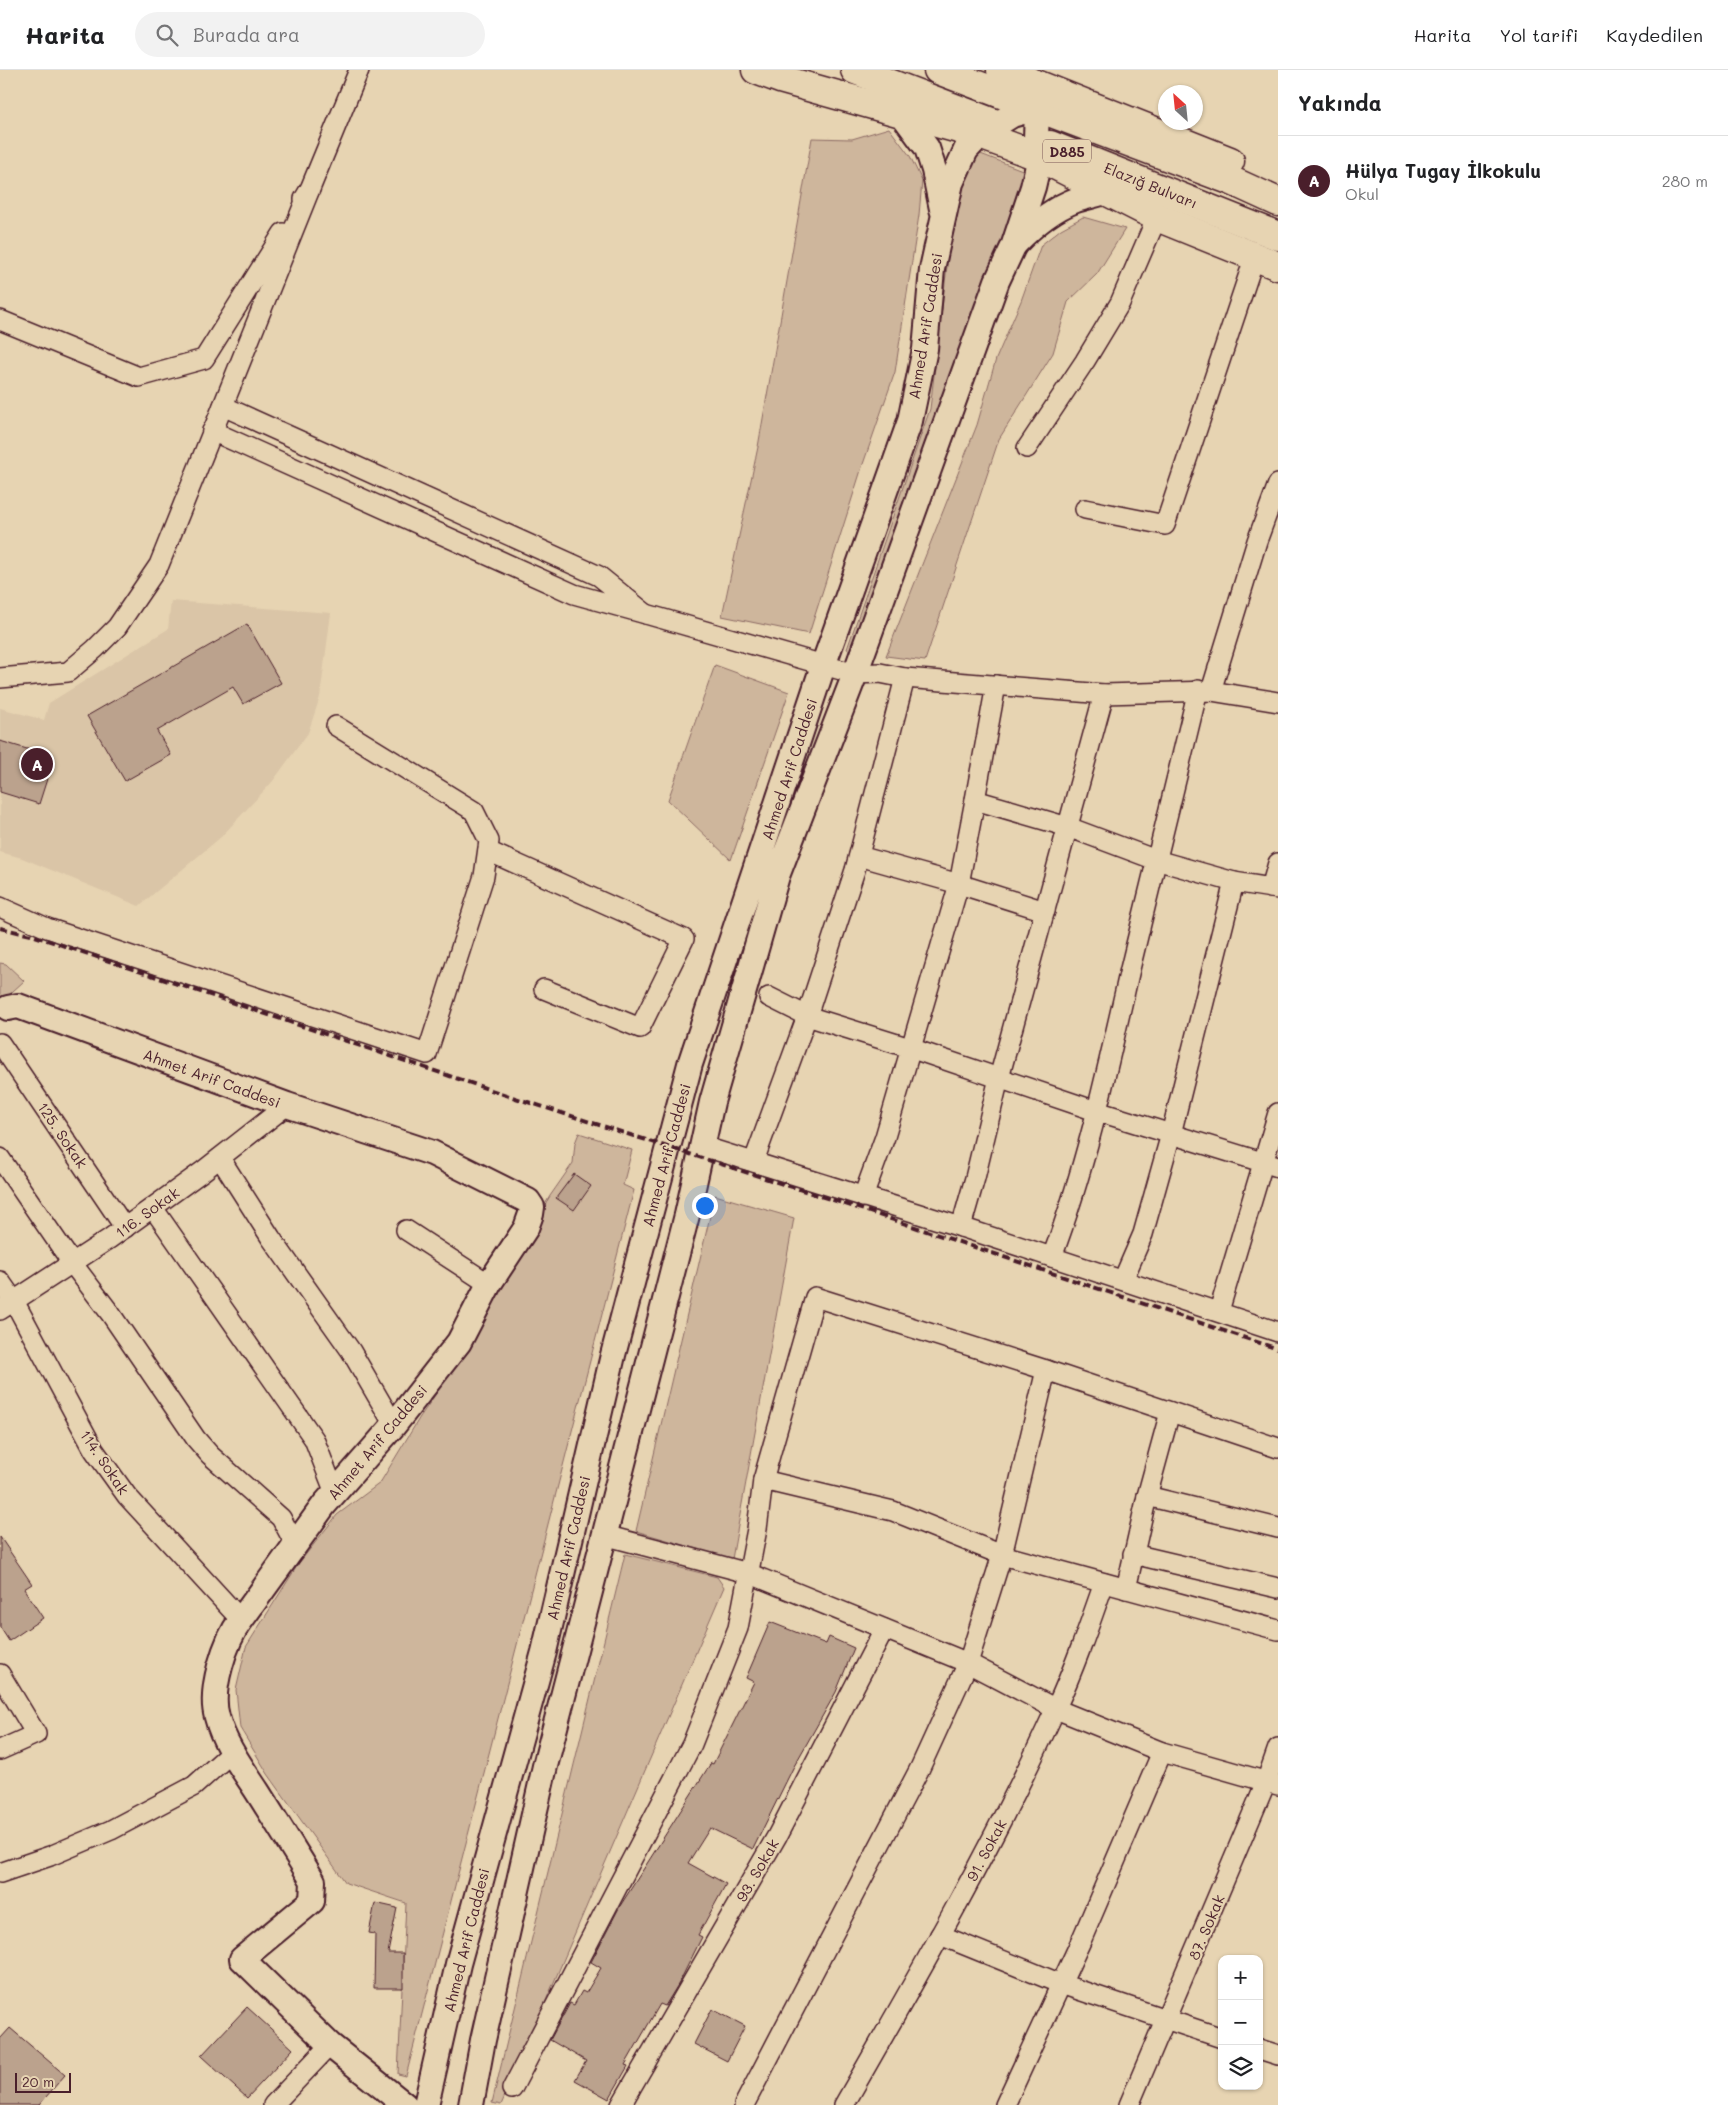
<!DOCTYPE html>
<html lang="tr">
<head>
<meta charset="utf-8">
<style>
  :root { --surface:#fff; --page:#f2f2f2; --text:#202124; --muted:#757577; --line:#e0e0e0; --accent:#4a1f2b }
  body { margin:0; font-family:Mali,sans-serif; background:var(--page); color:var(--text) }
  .controls { position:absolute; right:15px; bottom:15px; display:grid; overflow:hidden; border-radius:10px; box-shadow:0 1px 4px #0004 }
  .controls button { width:45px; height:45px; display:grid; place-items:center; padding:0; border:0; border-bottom:1px solid var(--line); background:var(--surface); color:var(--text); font:25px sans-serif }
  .compass { position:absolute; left:1158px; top:15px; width:45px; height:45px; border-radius:50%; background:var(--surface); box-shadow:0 1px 4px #0004; rotate:333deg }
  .scale { position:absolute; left:15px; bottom:12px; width:56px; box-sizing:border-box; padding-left:5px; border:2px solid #4a1f2b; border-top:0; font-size:14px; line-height:18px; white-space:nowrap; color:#4a1f2b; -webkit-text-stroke:4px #e7d4b2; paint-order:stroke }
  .you { position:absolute; left:704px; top:1135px; width:18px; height:18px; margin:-12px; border:4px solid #fff; border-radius:50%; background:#1a73e8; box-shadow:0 0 0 8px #1a73e833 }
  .badge { display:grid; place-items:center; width:32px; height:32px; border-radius:50%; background:var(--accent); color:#fff; font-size:16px; font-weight:700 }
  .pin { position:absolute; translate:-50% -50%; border:2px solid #fff; box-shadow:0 1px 5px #0006 }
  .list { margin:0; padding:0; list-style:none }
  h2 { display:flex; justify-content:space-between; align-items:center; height:65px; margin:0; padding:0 20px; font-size:21px }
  h2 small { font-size:16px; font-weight:400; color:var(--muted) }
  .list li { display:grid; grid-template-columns:32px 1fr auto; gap:15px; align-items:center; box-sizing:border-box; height:90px; padding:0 20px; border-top:1px solid var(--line) }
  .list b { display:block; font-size:19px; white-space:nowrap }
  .list p { margin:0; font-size:16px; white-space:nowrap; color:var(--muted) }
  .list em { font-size:16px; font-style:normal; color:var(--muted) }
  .icon { flex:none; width:28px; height:28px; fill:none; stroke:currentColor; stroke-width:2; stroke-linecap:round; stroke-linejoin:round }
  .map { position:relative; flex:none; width:1278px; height:2035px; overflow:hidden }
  header { display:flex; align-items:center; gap:30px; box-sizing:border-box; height:70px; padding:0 25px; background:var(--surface); border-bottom:1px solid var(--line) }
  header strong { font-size:24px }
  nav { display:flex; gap:28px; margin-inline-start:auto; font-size:18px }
  .search { width:350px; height:45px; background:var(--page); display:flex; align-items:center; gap:12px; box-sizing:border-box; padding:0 18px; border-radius:28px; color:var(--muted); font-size:19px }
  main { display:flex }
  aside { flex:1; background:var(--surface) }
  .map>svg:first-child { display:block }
  .built { fill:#dac5a7 }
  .green { fill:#ceb69c; stroke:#8c6a64 }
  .building { fill:#bba28d; stroke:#4a1f2b }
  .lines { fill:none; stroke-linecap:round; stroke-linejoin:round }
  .minor-casing { stroke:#4a1f2b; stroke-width:22 }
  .tertiary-casing { stroke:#4a1f2b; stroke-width:28 }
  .trunk-casing { stroke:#4a1f2b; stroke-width:31 }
  .minor { stroke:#e7d4b2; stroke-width:19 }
  .tertiary { stroke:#e7d4b2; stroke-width:24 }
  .trunk { stroke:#e7d4b2; stroke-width:28 }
  .rail { stroke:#4a1f2b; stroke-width:4; stroke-dasharray:8 4; stroke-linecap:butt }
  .labels { text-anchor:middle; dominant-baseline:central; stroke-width:4; stroke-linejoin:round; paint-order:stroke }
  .shield { fill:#e7d4b2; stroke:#795554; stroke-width:1 }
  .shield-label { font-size:14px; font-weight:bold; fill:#4a1f2b }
  .street-label { font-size:15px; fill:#4a1f2b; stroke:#e7d4b2 }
</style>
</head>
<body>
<header>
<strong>Harita</strong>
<div class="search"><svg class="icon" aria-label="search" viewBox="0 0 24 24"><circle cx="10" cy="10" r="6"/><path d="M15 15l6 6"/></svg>Burada ara</div>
<nav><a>Harita</a><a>Yol tarifi</a><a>Kaydedilen</a></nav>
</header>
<main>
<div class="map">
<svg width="1278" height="2035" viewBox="0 0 1278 2035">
  <rect width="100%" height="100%" fill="#e7d4b2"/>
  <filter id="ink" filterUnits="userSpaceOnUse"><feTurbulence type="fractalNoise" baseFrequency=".02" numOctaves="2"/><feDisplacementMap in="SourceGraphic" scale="10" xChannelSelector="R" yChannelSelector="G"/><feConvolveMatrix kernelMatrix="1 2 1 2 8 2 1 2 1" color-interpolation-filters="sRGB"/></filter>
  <g filter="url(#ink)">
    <path class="built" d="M171 531 331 543 320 627 308 663 273 711 221 767 139 836 22 788 0 782V638L44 650 49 633 168 559Z"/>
    <g class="green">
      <path d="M889 58 910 86 922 111 919 145 895 302 862 397 809 564 722 546 758 377 812 68 852 69Z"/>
      <path d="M978 83 1025 101 1016 132 854 583 847 579 930 339 955 129Z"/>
      <path d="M1083 147 1125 159 1097 204 1068 232 1053 283 999 369 925 591 886 586 977 355 996 289 1021 231 1041 175 1061 159Z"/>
      <path d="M715 595 789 622 731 790 668 730Z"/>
      <path d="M0 893 6 894 24 911 0 933Z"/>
      <path d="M579 1063 632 1080 623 1115 634 1120 406 2006 398 2004 406 1833 346 1813 268 1704 240 1658 236 1620 246 1577 299 1493 337 1445 380 1413 420 1347 468 1277 496 1216 550 1126 573 1093 575 1073Z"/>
      <path d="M715 1125 794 1148 732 1489 636 1461Z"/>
      <path d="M625 1484 717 1507 724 1517 501 2035 492 2033Z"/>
    </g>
    <g class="building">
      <path d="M247 554 281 613 243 634 233 617 157 661 171 685 125 711 87 646Z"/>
      <path d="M0 671 54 687 39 734 0 722Z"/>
      <path d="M574 1104 591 1116 574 1140 556 1128Z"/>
      <path d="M0 1467 32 1514 24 1519 43 1548 9 1571 0 1557Z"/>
      <path d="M770 1552 826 1574 829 1567 854 1578 836 1622 793 1698 753 1779 710 1758 688 1793 726 1814 698 1865 702 1867 679 1913 665 1936 660 1934 625 1995 628 1996 609 2029 575 2010 586 1991 550 1970 570 1933 574 1935 582 1921 586 1923 601 1898 591 1892 620 1836 711 1693 713 1694 754 1612 746 1608Z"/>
      <path d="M375 1833 397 1838 388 1883H403V1918H374L375 1864 369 1863Z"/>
      <path d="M247 1937 293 1979 247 2028 201 1986Z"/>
      <path d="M712 1939 745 1956 727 1991 694 1974Z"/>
      <path d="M10 1958 65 2005 39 2035H0V1969Z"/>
    </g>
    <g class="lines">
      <g class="minor-casing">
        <g id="minor">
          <path d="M304 129 310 119 359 0"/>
          <path d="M0 250 139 307 204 289 283 163"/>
          <path d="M212 361 574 524 646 544 599 506 223 336"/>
          <path d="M1027 378 1085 291 1120 233 1157 147"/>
          <path d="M1085 439 1165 455 1255 186"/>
          <path d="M646 544 855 604 880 603 905 608 1104 624 1211 621 1278 632"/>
          <path d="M0 608 68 602 95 579 117 557 159 495 310 119"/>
          <path d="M1211 621 1257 471 1278 414"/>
          <path d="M975 730 996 615"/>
          <path d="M488 781 684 869 640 958 544 919"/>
          <path d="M859 786 959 814 1045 841"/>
          <path d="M1271 818 1278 793"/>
          <path d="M0 837 47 858 427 984 484 806 489 771 474 741 336 656"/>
          <path d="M769 927 807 946 910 978 1090 1039 1278 1097"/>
          <path d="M0 973 125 1158"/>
          <path d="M702 1076 961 1157 1278 1262"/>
          <path d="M0 1088 72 1193 110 1243 196 1369 210 1385 281 1448 295 1474"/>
          <path d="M220 1088 271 1168 351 1281 394 1355"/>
          <path d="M754 1091 807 946 855 800 905 608"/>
          <path d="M863 1127 885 1067 959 814 975 730 1068 757 1156 790 1234 812 1278 819"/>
          <path d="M153 1138 314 1369 335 1423"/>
          <path d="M961 1157 975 1108 999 1008 1104 624"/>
          <path d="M406 1160 489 1214"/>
          <path d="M1052 1187C1087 1094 1108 996 1130 899 1152 806 1175 713 1198 620"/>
          <path d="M1123 1210 1143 1164 1171 1064 1234 812"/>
          <path d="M0 1211 14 1231 94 1380 127 1426 241 1550"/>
          <path d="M0 1240 109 1169 203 1101 287 1035"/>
          <path d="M1219 1241 1278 1043"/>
          <path d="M763 1410 893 1441 1002 1485 1278 1560"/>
          <path d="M1147 1426 1278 1458"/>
          <path d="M604 1465 748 1503 968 1593 1056 1639 1162 1682 1278 1715"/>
          <path d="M1133 1484 1278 1518"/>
          <path d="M1126 1519 1147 1426 1170 1342"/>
          <path d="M0 1604 36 1664 0 1680"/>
          <path d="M0 1803 50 1786 111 1760 194 1716 232 1682"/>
          <path d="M940 1865 1061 1914 1222 1968"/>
          <path d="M1259 1979 1278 1985"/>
          <path d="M512 2019 692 1674 738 1558 757 1459 763 1410 815 1227 1046 1300 1278 1378"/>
          <path d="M273 2035 330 1975"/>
          <path d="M621 2035 777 1766 884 1559"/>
          <path d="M744 2035 920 1698 968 1593 1002 1485 1046 1300"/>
          <path d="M844 2035C918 1906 993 1776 1055 1640 1074 1599 1089 1556 1104 1513"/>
          <path d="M1005 2035 1081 1871 1162 1682"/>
          <path d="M1129 2035 1266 1712 1278 1678"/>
        </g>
      </g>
      <g class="tertiary-casing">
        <g id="tertiary">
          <path d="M902 44 927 78 934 100 942 139"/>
          <path d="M1015 174C1032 156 1052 139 1076 130 1090 126 1104 123 1117 118"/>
          <path d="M8 938 18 936 287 1035 432 1083 528 1131 532 1137 531 1144 526 1158 489 1214 459 1272 394 1355 324 1435 241 1550C225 1571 209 1620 217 1647 224 1674 242 1698 257 1721 276 1751 295 1781 313 1811L312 1831 242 1889 330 1975 405 2035"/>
          <path d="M426 2035 458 1894 544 1582 613 1285 690 994 823 596 910 351 925 279 932 199 951 113 966 80 980 65 1012 45 1037 38 1036 69 1040 87 1033 117 1013 177 997 211 855 604 777 806 712 1032 687 1145 545 1696 483 1970 471 2035"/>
        </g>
      </g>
      <g class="trunk-casing">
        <g id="trunk">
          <path d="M756 0 780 9 980 65 1035 85 1157 147 1278 196"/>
          <path d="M855 0 994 53"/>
          <path d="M938 0 1232 111 1278 132"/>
          <path d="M1001 0 1230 91"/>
          <path d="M1050 75 1278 166"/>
        </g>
      </g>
      <use href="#minor" class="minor"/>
      <use href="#tertiary" class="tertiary"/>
      <use href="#trunk" class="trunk"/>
      <path class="rail" d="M0 858 35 866 503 1024 867 1141 1278 1279"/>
    </g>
  </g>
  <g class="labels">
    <rect class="shield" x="1043" y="69.5" width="48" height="23" rx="4"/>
    <g class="shield-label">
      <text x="1067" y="81">D885</text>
    </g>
    <g class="street-label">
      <text transform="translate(1151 115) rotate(22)">Elazığ Bulvarı</text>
      <text transform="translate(925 256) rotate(-81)">Ahmed Arif Caddesi</text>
      <text transform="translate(789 699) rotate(-72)">Ahmed Arif Caddesi</text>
      <text transform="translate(212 1008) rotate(20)">Ahmet Arif Caddesi</text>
      <text transform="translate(63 1065) rotate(56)">125. Sokak</text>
      <text transform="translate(666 1085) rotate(-75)">Ahmed Arif Caddesi</text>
      <text transform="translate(147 1142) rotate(-36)">116. Sokak</text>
      <text transform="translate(377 1372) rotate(-50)">Ahmet Arif Caddesi</text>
      <text transform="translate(105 1392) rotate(56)">114. Sokak</text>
      <text transform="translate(568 1478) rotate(-77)">Ahmed Arif Caddesi</text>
      <text transform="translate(986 1780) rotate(-62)">91. Sokak</text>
      <text transform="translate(757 1800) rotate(-60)">93. Sokak</text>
      <text transform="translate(1206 1857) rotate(-67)">87. Sokak</text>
      <text transform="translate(466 1870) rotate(-76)">Ahmed Arif Caddesi</text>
    </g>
  </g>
</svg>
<div class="controls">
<button>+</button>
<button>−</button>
<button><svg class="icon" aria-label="layers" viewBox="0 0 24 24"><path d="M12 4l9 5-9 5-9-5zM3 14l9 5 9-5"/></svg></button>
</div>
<svg class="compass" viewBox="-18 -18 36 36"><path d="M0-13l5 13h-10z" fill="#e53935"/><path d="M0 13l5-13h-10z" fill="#757577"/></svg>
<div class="scale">20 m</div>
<div class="you"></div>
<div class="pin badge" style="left:37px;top:694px">A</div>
</div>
<aside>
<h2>Yakında<small></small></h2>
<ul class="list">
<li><span class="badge">A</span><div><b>Hülya Tugay İlkokulu</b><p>Okul</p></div><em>280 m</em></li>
</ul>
</aside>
</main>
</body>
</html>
